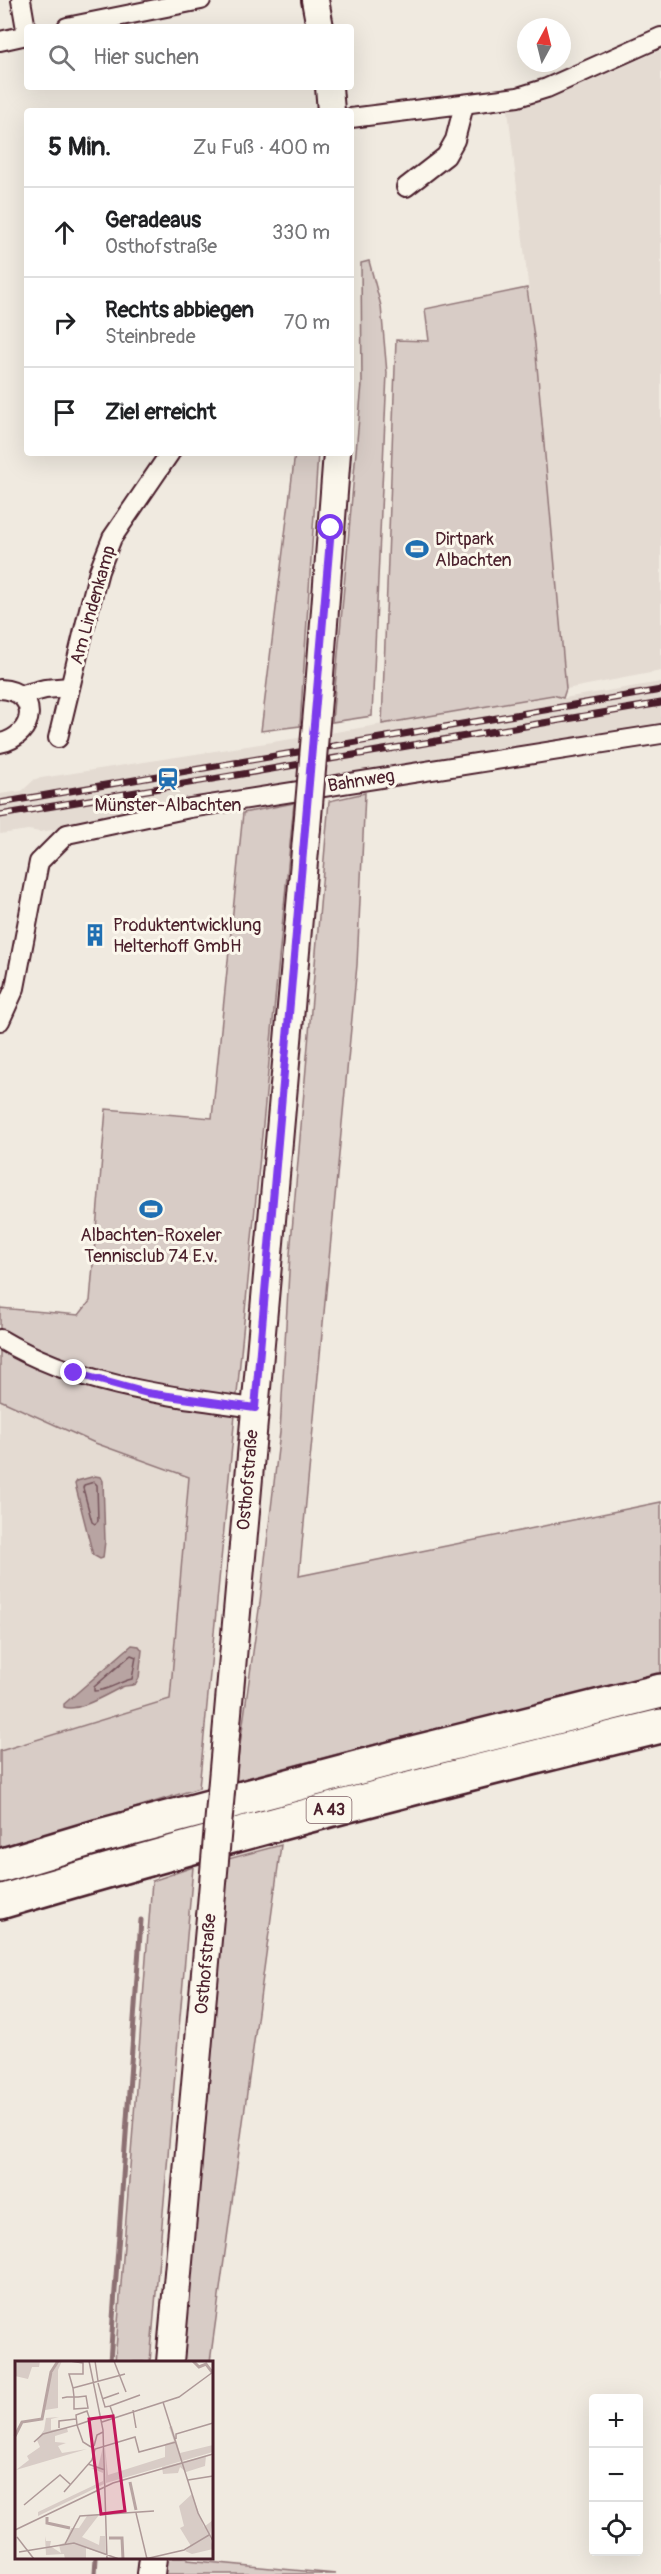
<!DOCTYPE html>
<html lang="de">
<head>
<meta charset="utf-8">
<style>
  :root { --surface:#fff; --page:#f2f2f2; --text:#202124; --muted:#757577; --line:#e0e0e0 }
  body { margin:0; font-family:Pangolin,sans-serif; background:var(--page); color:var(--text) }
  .controls { position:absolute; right:18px; bottom:18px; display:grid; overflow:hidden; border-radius:6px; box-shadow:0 6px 24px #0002 }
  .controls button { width:54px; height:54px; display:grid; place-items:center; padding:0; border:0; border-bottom:2px solid var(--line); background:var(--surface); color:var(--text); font:30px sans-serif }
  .compass { position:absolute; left:517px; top:18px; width:54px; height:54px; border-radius:50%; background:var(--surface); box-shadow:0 6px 24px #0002; rotate:7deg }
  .stop { position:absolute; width:18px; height:18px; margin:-14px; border:4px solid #7c3aed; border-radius:50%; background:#fff }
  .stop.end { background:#7c3aed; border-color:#fff; box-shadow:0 2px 6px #0008 }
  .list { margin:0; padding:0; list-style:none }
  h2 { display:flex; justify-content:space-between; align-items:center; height:78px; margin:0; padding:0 24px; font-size:26px }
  h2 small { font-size:20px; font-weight:400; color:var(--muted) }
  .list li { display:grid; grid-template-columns:39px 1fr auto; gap:18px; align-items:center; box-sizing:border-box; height:90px; padding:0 24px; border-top:2px solid var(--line) }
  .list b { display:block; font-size:22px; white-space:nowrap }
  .list p { margin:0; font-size:20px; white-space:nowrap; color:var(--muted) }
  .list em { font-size:20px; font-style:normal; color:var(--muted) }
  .icon { flex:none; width:33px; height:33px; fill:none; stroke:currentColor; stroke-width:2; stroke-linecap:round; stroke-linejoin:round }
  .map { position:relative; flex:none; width:661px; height:2574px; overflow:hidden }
  .search { position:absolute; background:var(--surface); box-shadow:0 6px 24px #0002; left:24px; top:24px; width:330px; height:66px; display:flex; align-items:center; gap:15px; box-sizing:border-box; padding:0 21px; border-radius:6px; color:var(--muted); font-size:22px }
  .panel { position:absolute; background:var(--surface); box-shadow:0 6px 24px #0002; left:24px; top:108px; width:330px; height:348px; border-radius:6px }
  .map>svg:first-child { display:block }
  .built { fill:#e4dbd2 }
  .green { fill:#d8ccc6; stroke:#917678; stroke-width:1.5 }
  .water { fill:#b8a4a2; stroke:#8c6f72; stroke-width:1.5 }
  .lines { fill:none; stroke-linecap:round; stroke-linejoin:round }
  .shore { stroke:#76545b; stroke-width:1.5 }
  .stream { stroke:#8c6f72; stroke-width:5 }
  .street-casing { stroke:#4a1f2b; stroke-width:22 }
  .secondary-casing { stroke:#4a1f2b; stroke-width:30 }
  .highway-casing { stroke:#4a1f2b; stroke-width:38 }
  .street { stroke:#fbf7ec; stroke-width:18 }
  .secondary { stroke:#fbf7ec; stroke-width:26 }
  .highway { stroke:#fbf7ec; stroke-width:33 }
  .rail-casing { stroke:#4a1f2b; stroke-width:7 }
  .rail { stroke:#fbf7ec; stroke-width:4.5; stroke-dasharray:14; stroke-linecap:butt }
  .secondary-bridge-casing { stroke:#4a1f2b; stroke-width:30; stroke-linecap:butt }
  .secondary-bridge { stroke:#fbf7ec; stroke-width:26 }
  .route { stroke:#7c3aed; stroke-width:8 }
  .labels { text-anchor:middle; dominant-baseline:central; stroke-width:6; stroke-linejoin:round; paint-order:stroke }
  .shield { fill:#fbf7ec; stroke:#7f6065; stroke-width:1.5 }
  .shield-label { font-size:16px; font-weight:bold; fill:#4a1f2b }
  .poi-label { font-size:18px; fill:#4a1f2b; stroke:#fbf7ec; text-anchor:start }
  .street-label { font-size:18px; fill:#4a1f2b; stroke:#fbf7ec }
  .inset-river { fill:none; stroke:#b8a4a2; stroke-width:3 }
  .inset-road { fill:none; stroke:#ae9998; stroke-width:1.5 }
  .view { fill:#c2185b; fill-opacity:0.15; stroke:#c2185b; stroke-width:3 }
  .inset-edge { fill:none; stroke:#4a1f2b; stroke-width:3 }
</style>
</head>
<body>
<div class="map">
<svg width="661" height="2574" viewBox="0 0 661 2574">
  <rect width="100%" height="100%" fill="#f0eae0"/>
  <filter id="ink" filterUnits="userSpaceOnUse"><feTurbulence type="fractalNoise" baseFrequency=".0167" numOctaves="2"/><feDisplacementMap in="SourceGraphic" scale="12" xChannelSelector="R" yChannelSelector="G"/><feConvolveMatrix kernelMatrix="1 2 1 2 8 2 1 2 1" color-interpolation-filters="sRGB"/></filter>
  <g filter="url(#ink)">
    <g class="built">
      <path d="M661 50V671L566 689 535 344 508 110 552 98Z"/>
      <path d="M661 682V727L40 832 28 830 0 834V794L22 791 35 779 330 733 553 695 564 698Z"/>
      <path d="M0 1400 95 1443 189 1477 170 1699 0 1751Z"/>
    </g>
    <g class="green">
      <path d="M369 261 381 306 387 373 372 716 332 722 362 384 361 263Z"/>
      <path d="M527 288 535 344 566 689 563 698 553 695 382 724 396 340 429 341 425 309Z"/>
      <path d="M295 453H318L300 726 261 731Z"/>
      <path d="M365 793 357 965 299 1576 661 1502V1676L414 1734 235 1781 260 1602 280 1432 290 1254 329 801Z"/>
      <path d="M294 803 199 1788 0 1850V1751L170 1699 189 1477 95 1443 0 1400V1308L79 1315 90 1301 106 1109 212 1118 243 813Z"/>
      <path d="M281 1845 210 2362H182L228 1859Z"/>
      <path d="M193 1867 150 2362H115L152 1881Z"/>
      <path d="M164 2558H187V2560L336 2574H162Z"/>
    </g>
    <g class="water">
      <path d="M95 1476 101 1477 103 1481 105 1541 103 1558 100 1559 93 1555 75 1484 77 1481Z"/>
      <path d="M132 1645 139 1646 142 1650 139 1678 136 1684C132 1686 126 1685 122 1687 109 1693 77 1713 64 1707V1704Z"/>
    </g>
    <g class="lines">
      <g class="shore">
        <path d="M94 1482 97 1485 98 1521 95 1524 92 1522 83 1488 84 1485Z"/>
        <path d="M131 1655 136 1657 132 1679C118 1682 108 1691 94 1691V1687Z"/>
      </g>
      <g class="stream">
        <path d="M110 2362 141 1920"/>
        <path d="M95 2574 96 2558"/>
      </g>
      <g class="street-casing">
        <g id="street">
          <path d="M67 27 201 0"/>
          <path d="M0 41 27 35 21 0"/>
          <path d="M351 118 518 97 547 88 661 37"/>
          <path d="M406 187 446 156 455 140 464 105"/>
          <path d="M0 689C41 691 36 736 0 743"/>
          <path d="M22 695 45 689 70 687"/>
          <path d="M58 738 89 609 99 571 112 538 170 453"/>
          <path d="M0 1021 15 988 39 862 67 834 190 808 661 734"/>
          <path d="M0 1339C77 1385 167 1396 254 1408"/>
        </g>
      </g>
      <g class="secondary-casing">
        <g id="secondary">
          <path d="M315 0 320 27"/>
          <path d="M329 87 331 111"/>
          <path d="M319 688 337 453"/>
          <path d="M227 1724 307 828"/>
          <path d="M170 2362 210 1917"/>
          <path d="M151 2574 153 2558"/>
        </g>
      </g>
      <g class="highway-casing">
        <g id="highway">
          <path d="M0 1866 100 1836 417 1752 661 1691"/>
          <path d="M0 1902C219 1837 439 1780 661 1726"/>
        </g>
      </g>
      <use href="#street" class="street"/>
      <use href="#secondary" class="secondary"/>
      <use href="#highway" class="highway"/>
      <g class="rail-casing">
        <g id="rail">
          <path d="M0 803 661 690"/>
          <path d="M0 815 661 703"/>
        </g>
      </g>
      <use href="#rail" class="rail"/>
      <g class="secondary-bridge-casing">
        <g id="secondary-bridge">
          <path d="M307 828 319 688"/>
          <path d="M210 1917 227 1724"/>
        </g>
      </g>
      <use href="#secondary-bridge" class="secondary-bridge"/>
    </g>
  </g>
  <g class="lines" filter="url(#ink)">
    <path class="route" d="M74 1373 147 1393 255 1408 331 528"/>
  </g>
  <defs>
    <g id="stadium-bare" transform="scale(1.8)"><path d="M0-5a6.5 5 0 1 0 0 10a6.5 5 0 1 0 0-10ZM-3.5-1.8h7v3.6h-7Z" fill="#1f6fb2" stroke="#fbf7ec" stroke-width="2.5" paint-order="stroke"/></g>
    <g id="station-bare" transform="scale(1.8)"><path d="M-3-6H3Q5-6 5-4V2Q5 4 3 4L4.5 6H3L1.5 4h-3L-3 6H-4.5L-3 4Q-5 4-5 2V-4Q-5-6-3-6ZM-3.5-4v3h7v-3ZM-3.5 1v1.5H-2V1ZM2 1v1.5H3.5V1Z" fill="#1f6fb2" stroke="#fbf7ec" stroke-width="2.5" paint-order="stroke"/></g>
    <g id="building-bare" transform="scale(1.8)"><path d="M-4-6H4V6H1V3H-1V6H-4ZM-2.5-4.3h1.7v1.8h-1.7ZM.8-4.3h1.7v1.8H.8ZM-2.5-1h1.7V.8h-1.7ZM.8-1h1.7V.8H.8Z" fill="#1f6fb2" stroke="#fbf7ec" stroke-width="2.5" paint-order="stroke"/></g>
  </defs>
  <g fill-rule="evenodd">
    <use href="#stadium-bare" x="417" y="549"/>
    <use href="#station-bare" x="168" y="779"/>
    <use href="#building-bare" x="95" y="935"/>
    <use href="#stadium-bare" x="151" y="1209"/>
  </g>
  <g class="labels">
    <rect class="shield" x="306.5" y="1797" width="45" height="26" rx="4.5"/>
    <g class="shield-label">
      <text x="329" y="1810">A 43</text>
    </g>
    <g class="poi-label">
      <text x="435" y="539">Dirtpark<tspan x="435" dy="21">Albachten</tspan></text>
      <text x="168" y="805" text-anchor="middle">Münster-Albachten</text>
      <text x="113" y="925">Produktentwicklung<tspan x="113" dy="21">Helterhoff GmbH</tspan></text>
      <text x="151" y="1235" text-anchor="middle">Albachten-Roxeler<tspan x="151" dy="21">Tennisclub 74 E.v.</tspan></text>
    </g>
    <g class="street-label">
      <text transform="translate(93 605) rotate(-74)">Am Lindenkamp</text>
      <text transform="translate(361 781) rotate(-9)">Bahnweg</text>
      <text transform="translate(248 1480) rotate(-85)">Osthofstraße</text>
      <text transform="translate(206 1964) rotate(-85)">Osthofstraße</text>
    </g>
  </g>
  <g transform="translate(15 2361)">
    <rect width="198" height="198" fill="#f0eae0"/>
    <path d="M4 0H25L24 6H17L13 18 0 15V3ZM44 0H47L43 9V47L30 49 35 16ZM44 56 36 58V69L52 67 53 71 40 75V81L51 82 43 85 47 92 72 88 1 109 14 99 12 95 25 86 22 79 29 69 31 57ZM157 65 165 92 198 84V91L91 122 90 86 93 114 150 96V83L159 80 154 66ZM88 86 89 123 23 155V151L88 120V112L76 107 83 106ZM191 95 190 105 171 111 165 106 163 112 148 113 147 106ZM177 133 189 166 198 159 195 175 198 188 177 193 170 190 176 185 165 167 169 165 164 145ZM84 154 67 176 84 184 85 175H90L91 194 71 187V198H50L49 193 31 194 30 175 31 180H36L35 185 46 192 44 184 51 181 56 167H64L72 155Z" fill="#d8ccc6"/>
    <path class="inset-river" d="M178 0 184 6 191 3 197 11M0 75 7 61 27 58 36 11 43 0M115 121 121 149M32 156V162L55 167M94 177H107L108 198"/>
    <path class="inset-road" d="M74 0 88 69 92 198M80 0 83 20M99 0 111 31M83 22 90 46 95 45 99 56M58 27 110 13M47 37 52 36H63L71 35 73 47 59 48V36L58 27 54 13H68V2L55 0M87 38 104 32M148 41 183 152 198 180M95 45 125 34M118 49 121 67M87 61 164 36 198 11M44 67V60L61 58M161 78V73L198 62M19 81 28 73 62 64 61 54 72 50 75 59M79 85 82 74 88 71M76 86 68 81 62 64 85 56M73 103 90 109M173 119 198 115M49 131 77 99 80 88 120 76 124 91 161 81M9 144 45 114 55 123M121 152 132 198M0 169 98 122 198 93M2 176 19 198M50 183 65 155 139 150M4 191 59 182 104 198M130 198 169 189 194 174"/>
    <path class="view" d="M98 55 110 150 86 153 74 58Z"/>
    <rect width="198" height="198" class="inset-edge"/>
  </g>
</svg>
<div class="controls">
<button>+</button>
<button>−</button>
<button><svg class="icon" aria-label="locate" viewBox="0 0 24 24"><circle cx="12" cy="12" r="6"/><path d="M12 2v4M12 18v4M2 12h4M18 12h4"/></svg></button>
</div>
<svg class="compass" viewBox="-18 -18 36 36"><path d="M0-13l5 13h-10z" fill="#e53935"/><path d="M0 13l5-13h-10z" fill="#757577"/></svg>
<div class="stop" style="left:331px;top:528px"></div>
<div class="stop end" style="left:74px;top:1373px"></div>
<div class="search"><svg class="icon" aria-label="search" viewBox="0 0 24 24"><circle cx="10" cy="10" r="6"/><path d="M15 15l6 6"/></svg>Hier suchen</div>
<section class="panel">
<h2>5 Min.<small>Zu Fuß · 400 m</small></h2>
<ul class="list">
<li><svg class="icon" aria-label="ahead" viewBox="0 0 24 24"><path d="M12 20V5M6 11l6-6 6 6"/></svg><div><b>Geradeaus</b><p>Osthofstraße</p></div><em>330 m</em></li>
<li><svg class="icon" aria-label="right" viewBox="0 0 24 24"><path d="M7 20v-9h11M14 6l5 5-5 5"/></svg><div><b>Rechts abbiegen</b><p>Steinbrede</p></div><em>70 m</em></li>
<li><svg class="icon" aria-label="arrive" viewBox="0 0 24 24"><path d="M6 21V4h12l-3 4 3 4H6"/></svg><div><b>Ziel erreicht</b></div></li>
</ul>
</section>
</div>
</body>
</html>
